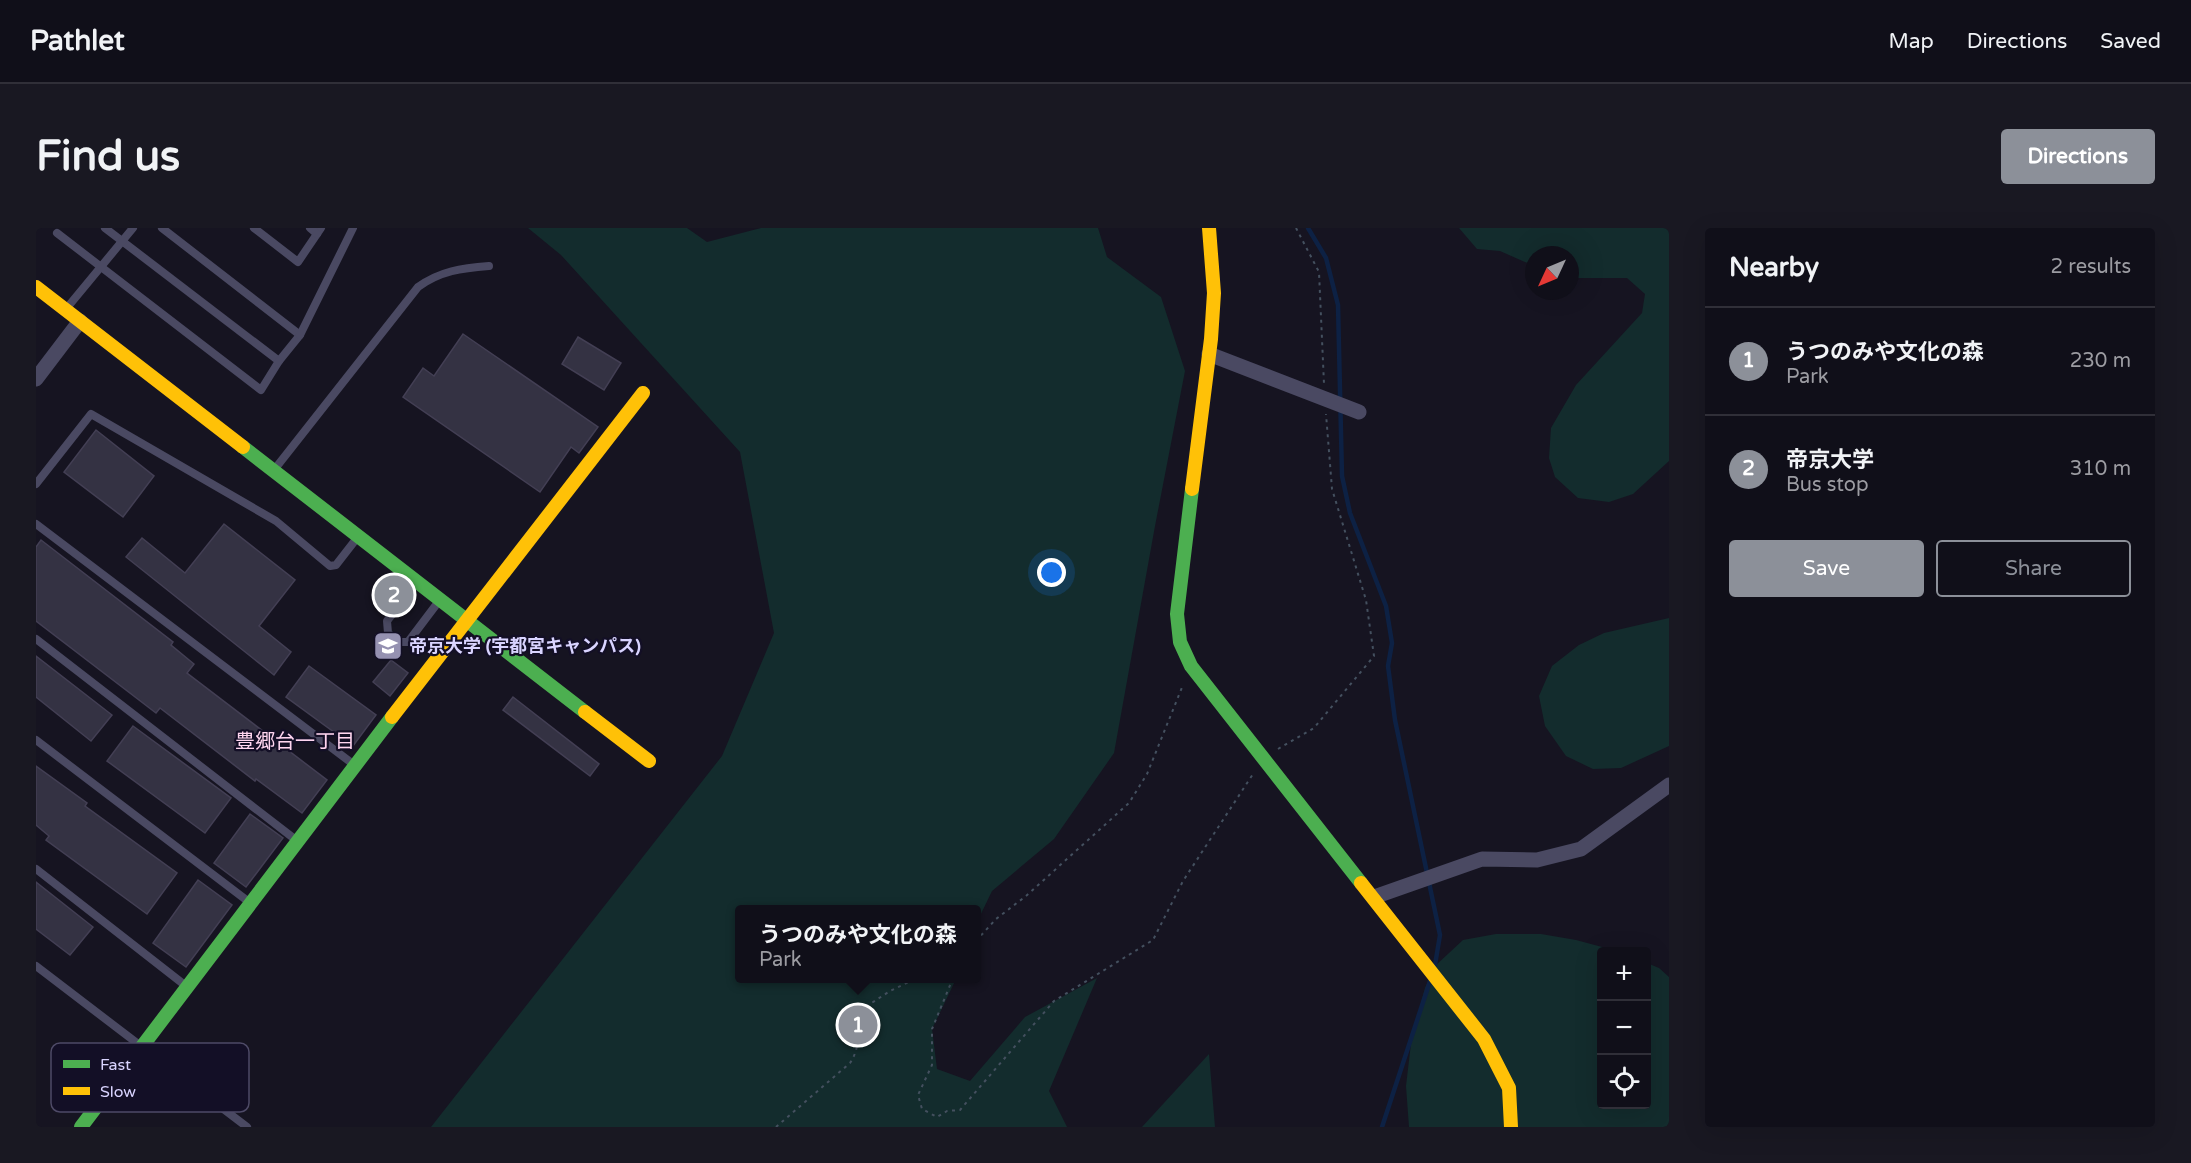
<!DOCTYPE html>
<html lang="en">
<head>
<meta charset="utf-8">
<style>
  :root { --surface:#100f19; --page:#191822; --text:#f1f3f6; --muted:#9c9ca2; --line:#302f38; --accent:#8c9099 }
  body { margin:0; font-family:"Varela Round","Noto Sans JP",sans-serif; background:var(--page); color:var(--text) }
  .controls { position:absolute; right:18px; bottom:18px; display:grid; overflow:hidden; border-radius:6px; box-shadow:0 6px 24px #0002 }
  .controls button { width:54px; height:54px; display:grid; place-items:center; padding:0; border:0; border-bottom:2px solid var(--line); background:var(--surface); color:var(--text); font:30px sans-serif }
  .compass { position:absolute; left:1489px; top:18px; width:54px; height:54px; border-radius:50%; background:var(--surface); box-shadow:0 6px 24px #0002; rotate:226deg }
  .you { position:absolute; left:1016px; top:345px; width:21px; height:21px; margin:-15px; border:4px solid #fff; border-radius:50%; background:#1a73e8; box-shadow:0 0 0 9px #1a73e833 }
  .badge { display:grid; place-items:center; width:39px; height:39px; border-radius:50%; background:var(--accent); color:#fff; font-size:20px; font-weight:700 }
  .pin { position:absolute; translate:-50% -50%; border:3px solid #fff; box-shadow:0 2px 6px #0006 }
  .popup { position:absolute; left:699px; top:677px; width:246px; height:78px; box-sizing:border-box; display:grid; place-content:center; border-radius:6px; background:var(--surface); filter:drop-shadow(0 2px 4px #0005); font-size:20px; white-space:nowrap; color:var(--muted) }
  .popup b { font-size:22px; color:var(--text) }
  .popup::after { content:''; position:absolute; left:50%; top:100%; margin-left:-12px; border:12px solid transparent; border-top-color:var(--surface) }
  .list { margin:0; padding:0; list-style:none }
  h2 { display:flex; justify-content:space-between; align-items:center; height:78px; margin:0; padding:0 24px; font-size:26px }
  h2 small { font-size:20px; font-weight:400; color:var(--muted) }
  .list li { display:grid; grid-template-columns:39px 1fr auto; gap:18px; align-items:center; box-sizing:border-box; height:108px; padding:0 24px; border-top:2px solid var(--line) }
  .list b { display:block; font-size:22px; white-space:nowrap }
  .list p { margin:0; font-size:20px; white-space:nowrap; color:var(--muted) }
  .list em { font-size:20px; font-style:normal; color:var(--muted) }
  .actions { display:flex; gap:12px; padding:18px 24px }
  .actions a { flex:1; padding:14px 0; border:2px solid var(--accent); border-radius:6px; text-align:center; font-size:21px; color:var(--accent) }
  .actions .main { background:var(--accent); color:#fff }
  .icon { flex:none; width:33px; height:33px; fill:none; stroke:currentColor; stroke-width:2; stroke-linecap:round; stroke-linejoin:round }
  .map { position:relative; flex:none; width:1633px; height:899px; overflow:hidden; border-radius:6px }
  header { display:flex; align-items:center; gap:36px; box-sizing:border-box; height:84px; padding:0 30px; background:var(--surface); border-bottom:2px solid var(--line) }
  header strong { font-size:28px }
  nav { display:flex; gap:33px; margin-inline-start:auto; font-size:21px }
  .intro { display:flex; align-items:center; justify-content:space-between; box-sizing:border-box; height:144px; padding:0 36px }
  h1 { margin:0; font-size:42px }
  .button { padding:15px 27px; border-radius:6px; background:var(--accent); color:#fff; font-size:21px; font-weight:700 }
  main { display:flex; gap:36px; padding:0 36px }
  aside { flex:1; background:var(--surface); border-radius:6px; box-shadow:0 6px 24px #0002 }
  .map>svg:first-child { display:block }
  .green { fill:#132c2d }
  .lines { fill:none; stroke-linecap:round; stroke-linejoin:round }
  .stream { stroke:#0d2144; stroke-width:4.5 }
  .building { fill:#343243; stroke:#433f54; stroke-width:1.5 }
  .path { stroke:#44505f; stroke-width:2; stroke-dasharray:3 4.5; stroke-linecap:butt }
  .lane { stroke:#4a4962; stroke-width:8 }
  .street { stroke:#4a4962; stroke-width:15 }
  .fast { stroke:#4caf50; stroke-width:14 }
  .slow { stroke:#ffc107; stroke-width:14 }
  .labels { text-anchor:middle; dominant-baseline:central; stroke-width:4.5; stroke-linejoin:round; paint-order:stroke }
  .poi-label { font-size:18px; font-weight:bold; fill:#d9d4ff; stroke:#130f26; text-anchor:start }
  .neighbourhood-label { font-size:20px; fill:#ffd6f0; stroke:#130f26 }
  .key { fill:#130f26; stroke:#4e4a67; stroke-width:1.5 }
  .key-label { font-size:16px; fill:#d9d4ff }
</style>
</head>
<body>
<header>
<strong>Pathlet</strong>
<nav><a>Map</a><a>Directions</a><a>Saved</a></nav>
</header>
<div class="intro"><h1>Find us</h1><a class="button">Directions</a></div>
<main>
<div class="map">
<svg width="1633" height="899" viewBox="0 0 1633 899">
  <rect width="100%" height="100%" fill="#161421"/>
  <g class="green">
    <path d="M492 0H651L671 14 725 0H1062L1071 29 1125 69 1149 143 1119 298 1078 525 1018 611 956 663 941 694 940 682H704V750L920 751 896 801 901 841 934 853 989 789 1061 750 1013 863 1031 899H395L686 528 738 405 704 224 525 27Z"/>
    <path d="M1423 0H1633V233L1597 266 1573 274 1542 270 1519 249 1513 230 1515 200 1540 157 1606 85 1609 66 1591 50H1534V27H1498V38L1464 23 1441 21Z"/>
    <path d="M1633 390V518L1585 540 1557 541 1530 528 1509 498 1503 468 1516 438 1543 417 1568 405Z"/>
    <path d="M1460 706H1505L1540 712 1581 723 1566 724V876H1610L1611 735 1623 740 1633 749V899H1373L1370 858 1376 807 1389 760 1399 738 1427 712Z"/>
    <path d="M1173 826 1179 899H1106Z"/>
  </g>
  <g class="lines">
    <g class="stream">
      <path d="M1272 0 1290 30 1302 77 1306 248 1314 285 1350 378 1356 415 1352 438 1359 492 1404 707 1399 737"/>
      <path d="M1346 899 1394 753"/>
    </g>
  </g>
  <g class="building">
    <path d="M427 106 562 199 543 225 535 219 504 264 367 169 387 140 398 148Z"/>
    <path d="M542 109 585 135 568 162 526 136Z"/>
    <path d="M60 202 118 248 87 289 28 244Z"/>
    <path d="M188 296 259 352 223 398 255 424 238 447 90 329 106 310 149 345Z"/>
    <path d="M5 312 137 414 135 417 158 436 151 445 291 552 266 585 220 551 219 553 124 480 120 485 0 393V319Z"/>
    <path d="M0 428 76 487 55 513 0 469Z"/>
    <path d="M355 432 372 445 354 468 337 454Z"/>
    <path d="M273 438 340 487 317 518 250 469Z"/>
    <path d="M477 469 563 536 554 548 467 482Z"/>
    <path d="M97 498 195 570 169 605 71 533Z"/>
    <path d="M0 538 51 575 49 578 141 645 111 686 10 612 13 608 0 597Z"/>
    <path d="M214 586 247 610 210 659 178 635Z"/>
    <path d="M162 652 196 677 150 739 117 715Z"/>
    <path d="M0 654 57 699 34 727 0 701Z"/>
  </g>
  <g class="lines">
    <g class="path">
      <path d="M1260 0 1283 44 1288 156"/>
      <path d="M1242 521 1278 500 1338 428 1330 372 1296 261 1290 186"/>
      <path d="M940 713 960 691 990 668 1093 575 1111 546 1147 457"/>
      <path d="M917 750 896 801V837L882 867 886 881 901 889 911 883 924 882 1018 773 1117 712 1147 653 1217 546"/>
      <path d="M740 899 814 835C825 819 822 798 828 780L854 763 881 750"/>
    </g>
    <g class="lane">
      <path d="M69 0 243 133"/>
      <path d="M218 0 262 34 285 0"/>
      <path d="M274 0 281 6"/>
      <path d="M21 5 225 162 243 133 264 107 126 0"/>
      <path d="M30 81 97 0"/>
      <path d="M264 107 317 0"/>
      <path d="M238 242 382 59C404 43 426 40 453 38"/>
      <path d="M0 256 55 186 240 293 294 338 300 337 321 310"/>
      <path d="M0 296 317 536"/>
      <path d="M380 355 351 393 352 405 363 414H372L403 373"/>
      <path d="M0 411 260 612"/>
      <path d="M0 512 213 674"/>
      <path d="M0 641 150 758"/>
      <path d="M0 738 211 899"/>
    </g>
    <g class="street">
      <path d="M1173 126 1323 184"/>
      <path d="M0 151 44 93"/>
      <path d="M1338 669 1446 631 1501 632 1545 621 1633 557"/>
    </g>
    <g class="fast">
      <path d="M207 219 549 484"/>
      <path d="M1156 261 1141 386 1144 414 1155 438 1325 655"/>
      <path d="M45 899 356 489"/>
    </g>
    <g class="slow">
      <path d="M0 59 207 219"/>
      <path d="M1156 261 1175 111 1178 65 1173 0"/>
      <path d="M549 484 613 533"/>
      <path d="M356 489 607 165"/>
      <path d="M1325 655 1448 811 1473 860 1475 899"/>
    </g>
  </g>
  <defs>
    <g id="university-square" transform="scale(1.5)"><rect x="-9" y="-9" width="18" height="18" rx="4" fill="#9591b1" stroke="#130f26"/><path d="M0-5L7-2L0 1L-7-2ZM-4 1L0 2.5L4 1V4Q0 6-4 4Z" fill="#fff"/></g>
  </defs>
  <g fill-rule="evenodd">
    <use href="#university-square" x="352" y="418"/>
  </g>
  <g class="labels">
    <g class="poi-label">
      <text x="373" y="418">帝京大学 (宇都宮キャンパス)</text>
    </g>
    <g class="neighbourhood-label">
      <text x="259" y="514">豊郷台一丁目</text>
    </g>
  </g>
  <rect x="15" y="815" width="198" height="69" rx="9" class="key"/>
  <rect x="27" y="832" width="27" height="8" fill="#4caf50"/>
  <rect x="27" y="859" width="27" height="8" fill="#ffc107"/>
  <g class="key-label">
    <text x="64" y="842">Fast</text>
    <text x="64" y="869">Slow</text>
  </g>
</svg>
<div class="controls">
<button>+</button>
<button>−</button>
<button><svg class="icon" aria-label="locate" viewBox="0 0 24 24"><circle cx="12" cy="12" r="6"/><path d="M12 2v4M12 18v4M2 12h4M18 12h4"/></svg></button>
</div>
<svg class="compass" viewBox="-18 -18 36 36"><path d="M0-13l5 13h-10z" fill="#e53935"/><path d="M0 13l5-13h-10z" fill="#9c9ca2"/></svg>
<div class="you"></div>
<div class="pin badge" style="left:822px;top:797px">1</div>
<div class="popup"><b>うつのみや文化の森</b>Park</div>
<div class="pin badge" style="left:358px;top:367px">2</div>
</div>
<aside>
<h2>Nearby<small>2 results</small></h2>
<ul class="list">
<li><span class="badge">1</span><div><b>うつのみや文化の森</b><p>Park</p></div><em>230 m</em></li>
<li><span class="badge">2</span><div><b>帝京大学</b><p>Bus stop</p></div><em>310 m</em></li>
</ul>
<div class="actions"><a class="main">Save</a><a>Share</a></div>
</aside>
</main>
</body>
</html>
